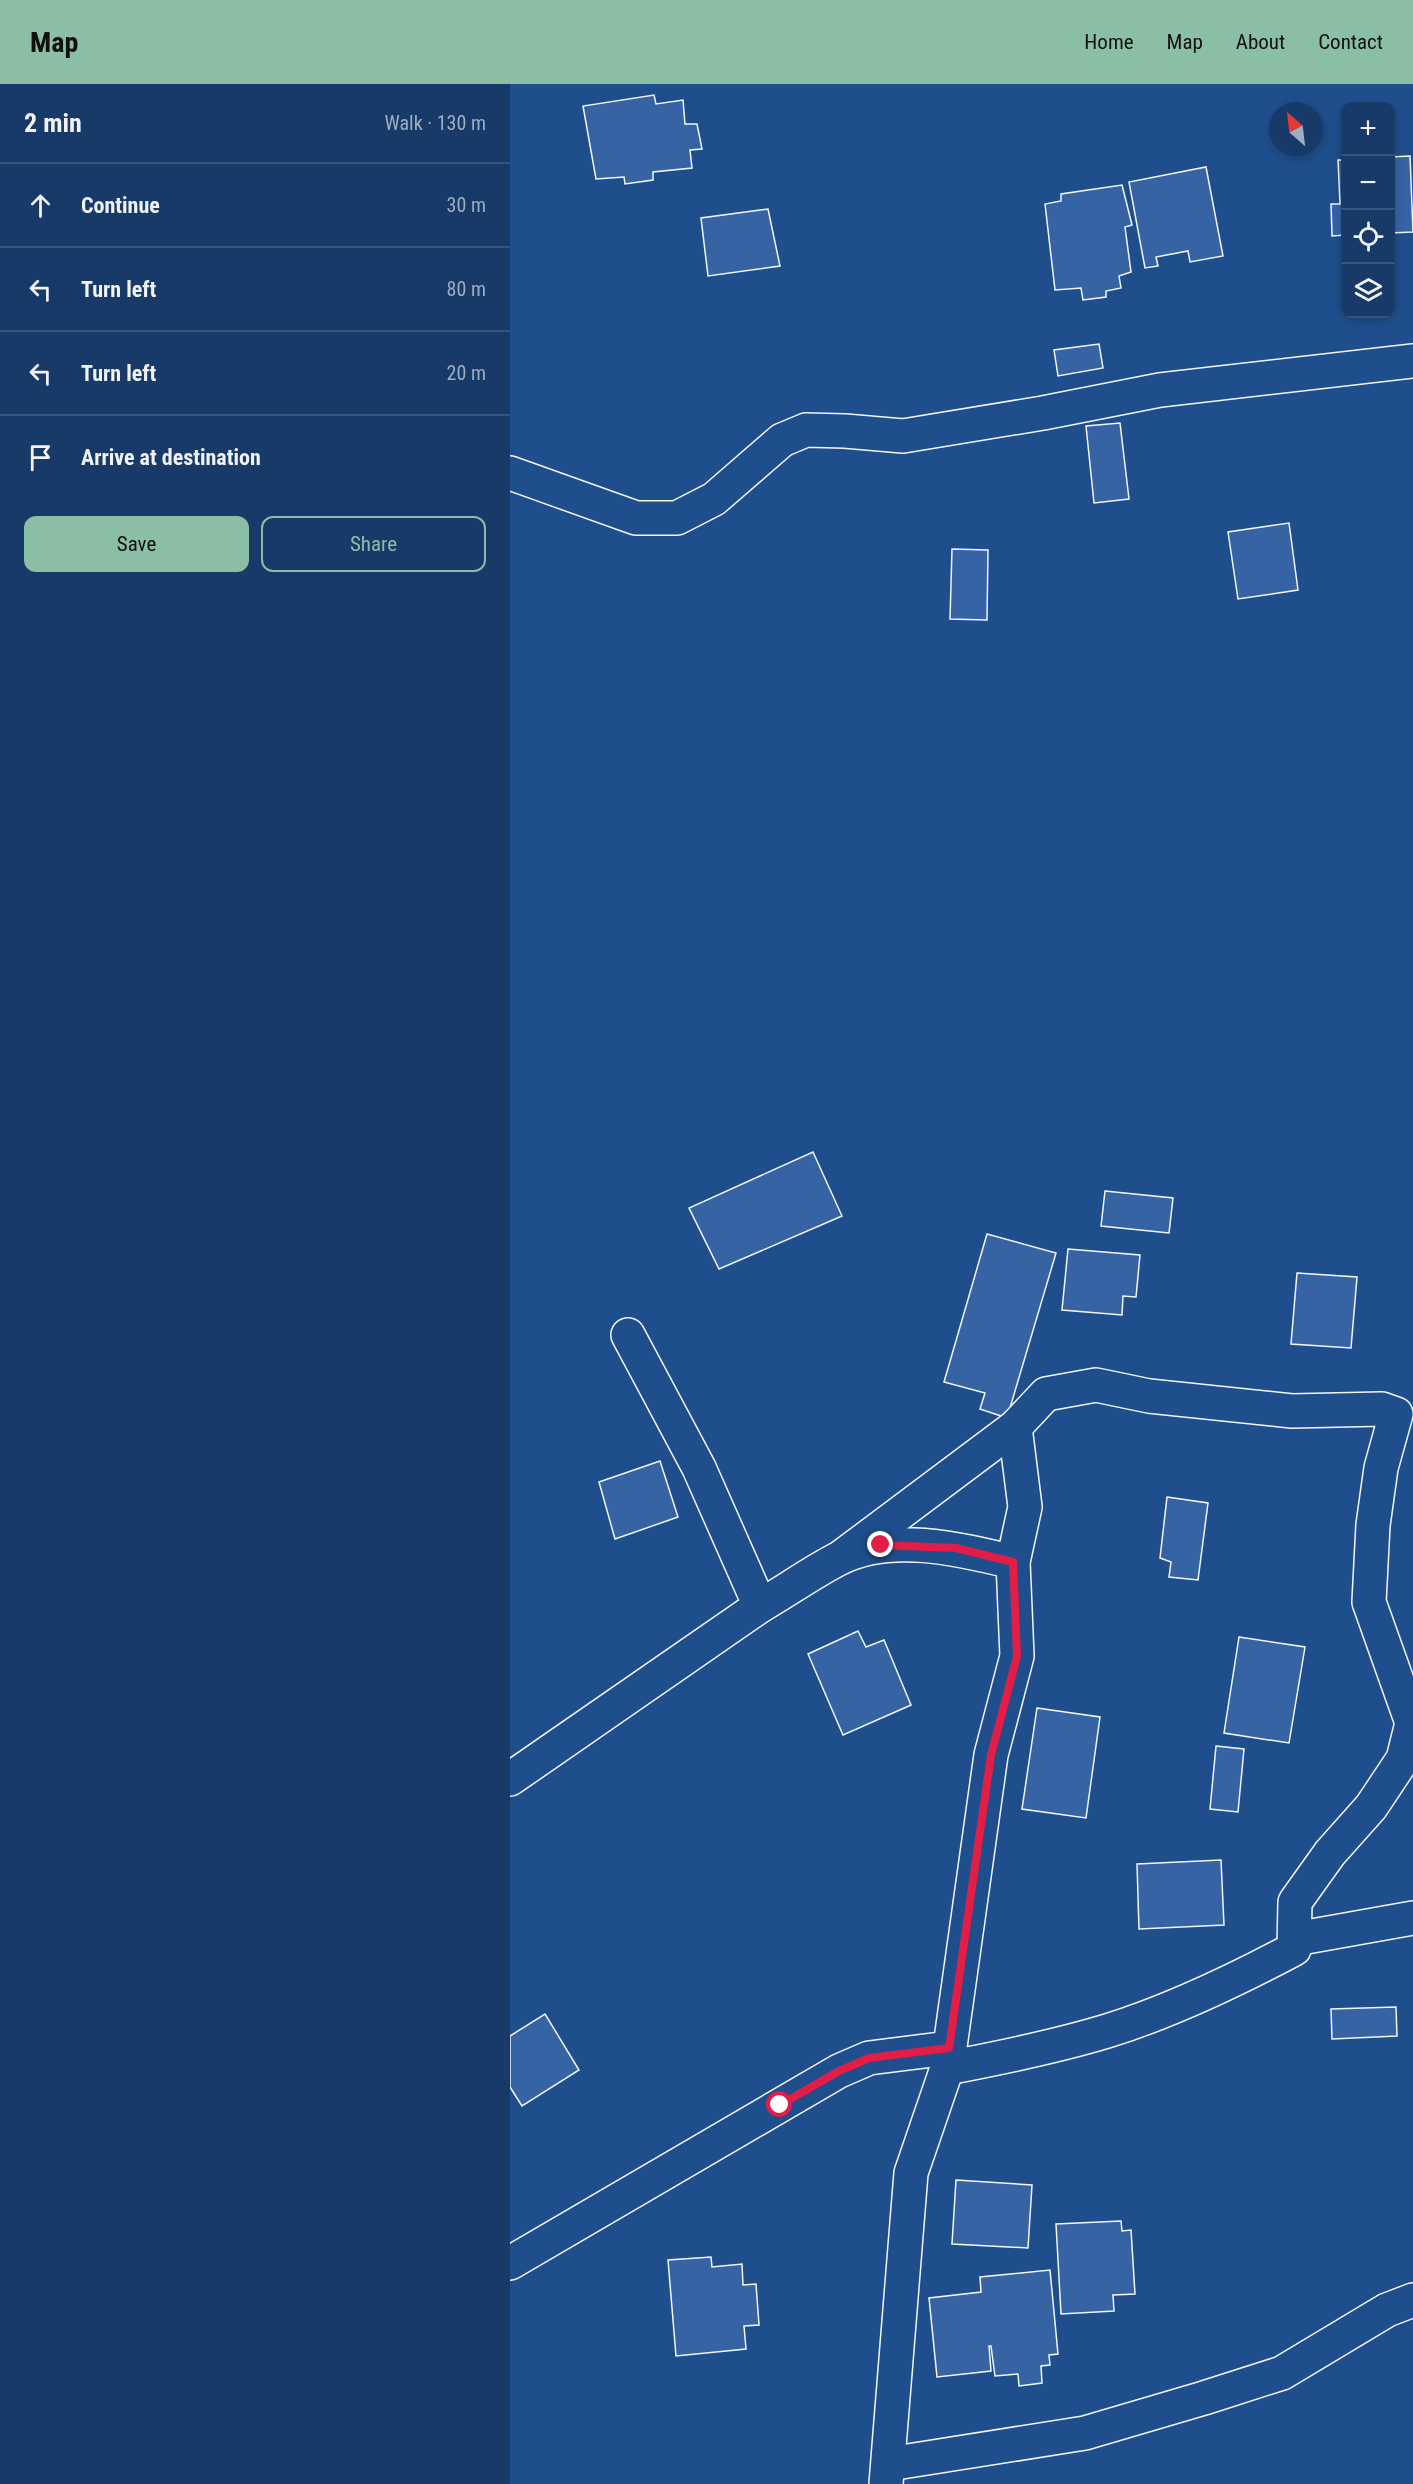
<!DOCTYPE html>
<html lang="en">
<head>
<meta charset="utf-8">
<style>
  :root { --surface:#173a69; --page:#20416f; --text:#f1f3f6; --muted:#9eadc0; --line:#36547d; --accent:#8abfa5 }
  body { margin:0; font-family:"Roboto Condensed",sans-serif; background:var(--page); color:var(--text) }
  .controls { position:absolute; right:18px; top:18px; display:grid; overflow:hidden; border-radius:12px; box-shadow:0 3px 9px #0003 }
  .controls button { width:54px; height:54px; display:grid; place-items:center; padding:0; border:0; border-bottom:2px solid var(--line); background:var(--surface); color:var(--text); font:30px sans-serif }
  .compass { position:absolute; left:759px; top:18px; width:54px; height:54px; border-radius:50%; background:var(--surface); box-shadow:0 3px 9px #0003; rotate:332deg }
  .stop { position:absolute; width:18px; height:18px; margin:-14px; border:4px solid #e11d48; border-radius:50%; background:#fff }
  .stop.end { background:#e11d48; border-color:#fff; box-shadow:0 2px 6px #0008 }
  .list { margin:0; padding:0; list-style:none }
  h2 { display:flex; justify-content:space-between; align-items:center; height:78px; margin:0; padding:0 24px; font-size:26px }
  h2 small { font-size:20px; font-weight:400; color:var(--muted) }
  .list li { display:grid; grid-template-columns:39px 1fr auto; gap:18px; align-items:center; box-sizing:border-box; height:84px; padding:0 24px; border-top:2px solid var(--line) }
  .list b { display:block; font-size:22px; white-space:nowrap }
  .list em { font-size:20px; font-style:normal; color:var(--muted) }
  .actions { display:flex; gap:12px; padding:18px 24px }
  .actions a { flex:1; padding:14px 0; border:2px solid var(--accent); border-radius:12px; text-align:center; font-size:21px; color:var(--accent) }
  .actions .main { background:var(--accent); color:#111 }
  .icon { flex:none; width:33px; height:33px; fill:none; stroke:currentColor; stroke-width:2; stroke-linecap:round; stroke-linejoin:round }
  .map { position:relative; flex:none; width:903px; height:2400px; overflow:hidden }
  header { display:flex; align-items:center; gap:36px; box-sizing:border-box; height:84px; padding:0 30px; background:var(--accent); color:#111 }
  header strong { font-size:28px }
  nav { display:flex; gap:33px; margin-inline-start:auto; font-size:21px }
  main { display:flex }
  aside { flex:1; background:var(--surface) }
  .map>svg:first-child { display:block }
  .building { fill:#3563a3; stroke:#f2f6ff; stroke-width:1.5 }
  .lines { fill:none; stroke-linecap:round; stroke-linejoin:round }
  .street-casing { stroke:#f2f6ff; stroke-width:36 }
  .street { stroke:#1f4e8c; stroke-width:33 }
  .route { stroke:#e11d48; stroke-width:8 }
</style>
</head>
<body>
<header>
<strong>Map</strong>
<nav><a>Home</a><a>Map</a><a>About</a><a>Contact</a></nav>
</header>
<main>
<aside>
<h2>2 min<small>Walk · 130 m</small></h2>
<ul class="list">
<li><svg class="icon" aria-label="ahead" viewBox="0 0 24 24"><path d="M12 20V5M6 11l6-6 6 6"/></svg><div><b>Continue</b></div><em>30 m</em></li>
<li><svg class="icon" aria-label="left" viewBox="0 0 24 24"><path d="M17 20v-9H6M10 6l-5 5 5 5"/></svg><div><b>Turn left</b></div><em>80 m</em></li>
<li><svg class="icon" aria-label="left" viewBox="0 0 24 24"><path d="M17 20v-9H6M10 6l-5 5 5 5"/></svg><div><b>Turn left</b></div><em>20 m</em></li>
<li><svg class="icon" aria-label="arrive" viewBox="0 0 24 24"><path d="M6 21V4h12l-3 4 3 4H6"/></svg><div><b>Arrive at destination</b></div></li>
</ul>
<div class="actions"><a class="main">Save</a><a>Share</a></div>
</aside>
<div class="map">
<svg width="903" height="2400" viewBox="0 0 903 2400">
  <rect width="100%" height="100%" fill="#1f4e8c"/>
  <g class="building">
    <path d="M144 11 146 20 173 16 175 40H187L192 65 180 66 182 84 143 88V96L115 100 114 93 86 95 73 22Z"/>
    <path d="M900 72 903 148 880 149V73Z"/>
    <path d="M828 76H836V151L822 152 821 120H830Z"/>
    <path d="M696 83 713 172 680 178 678 167 646 173 648 182 635 184 619 98Z"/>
    <path d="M612 101 622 141 615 143 621 188 609 192 611 204 596 207V213L573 216 571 204 545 206 535 120 551 117V110Z"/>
    <path d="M258 125 270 182 198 192 191 134Z"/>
    <path d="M589 260 593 284 548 292 544 266Z"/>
    <path d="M610 339 619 415 584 419 576 342Z"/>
    <path d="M779 439 788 506 728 515 718 448Z"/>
    <path d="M442 465 478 466 477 536 440 535Z"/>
    <path d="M303 1068 332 1132 209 1185 179 1124Z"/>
    <path d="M595 1107 663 1114 659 1149 591 1142Z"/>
    <path d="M477 1150 546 1169 497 1334 470 1325 475 1309 434 1298Z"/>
    <path d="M558 1165 630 1171 626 1213 613 1212 612 1231 552 1226Z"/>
    <path d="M787 1189 847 1193 841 1264 781 1260Z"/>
    <path d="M150 1377 168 1433 105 1455 89 1398Z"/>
    <path d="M657 1413 698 1419 688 1496 659 1493 661 1478 650 1474Z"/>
    <path d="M348 1547 356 1563 374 1556 401 1621 333 1651 298 1570Z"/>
    <path d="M729 1553 795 1563 779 1659 714 1649Z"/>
    <path d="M527 1624 590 1633 576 1734 512 1725Z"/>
    <path d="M706 1662 734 1665 728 1728 700 1725Z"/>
    <path d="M711 1776 714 1841 629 1845 627 1780Z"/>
    <path d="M886 1923 887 1952 822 1955 821 1925Z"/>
    <path d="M35 1930 69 1986 12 2022 0 2003V1952Z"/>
    <path d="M446 2096 522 2101 518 2164 442 2160Z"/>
    <path d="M611 2137 612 2147 621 2146 625 2210 603 2211 604 2227 551 2230 546 2140Z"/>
    <path d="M201 2173 202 2183 232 2180 233 2201 246 2200 249 2241 234 2242 236 2265 166 2272 158 2176Z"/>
    <path d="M540 2186 548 2270 539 2271 540 2281 531 2282 532 2299 509 2302 508 2290 485 2292 481 2262H479L481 2287 427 2293 419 2214 471 2208 470 2193Z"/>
  </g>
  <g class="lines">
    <g class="street-casing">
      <g id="street">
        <path d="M0 389 126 434H167L204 415 272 356 296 346 335 347 393 352 533 329 650 306 903 277"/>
        <path d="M503 1478 507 1572 481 1671 437 1984C490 1974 544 1963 597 1947 662 1927 724 1897 784 1865L785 1818 820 1769 861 1723 893 1675 902 1639 859 1518 863 1441 871 1384 886 1330 872 1325 782 1327 639 1312 586 1301 536 1310 505 1343"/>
        <path d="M250 1522C276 1507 301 1489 328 1475 380 1448 449 1465 503 1478L515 1423 505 1343 330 1474"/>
        <path d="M0 1695 250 1522 189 1384 118 1251"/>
        <path d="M785 1855 903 1834"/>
        <path d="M0 2179 329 1987 359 1974 439 1964"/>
        <path d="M379 2380 575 2349 694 2314 772 2289 877 2226 903 2216"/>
        <path d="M376 2400 401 2089 437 1984"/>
      </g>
    </g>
    <use href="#street" class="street"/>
  </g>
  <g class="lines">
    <path class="route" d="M270 2021 329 1987 359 1974 439 1964 481 1671 507 1572 503 1478 446 1464 371 1461"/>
  </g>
</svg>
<div class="controls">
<button>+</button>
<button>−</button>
<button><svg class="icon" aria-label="locate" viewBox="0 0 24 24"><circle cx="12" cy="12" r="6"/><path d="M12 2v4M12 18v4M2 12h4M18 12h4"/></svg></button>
<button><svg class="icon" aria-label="layers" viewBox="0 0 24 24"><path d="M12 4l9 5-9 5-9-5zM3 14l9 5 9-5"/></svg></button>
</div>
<svg class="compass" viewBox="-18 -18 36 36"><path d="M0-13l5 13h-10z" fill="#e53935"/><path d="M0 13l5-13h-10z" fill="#9eadc0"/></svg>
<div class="stop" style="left:270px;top:2021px"></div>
<div class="stop end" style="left:371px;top:1461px"></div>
</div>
</main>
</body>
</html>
